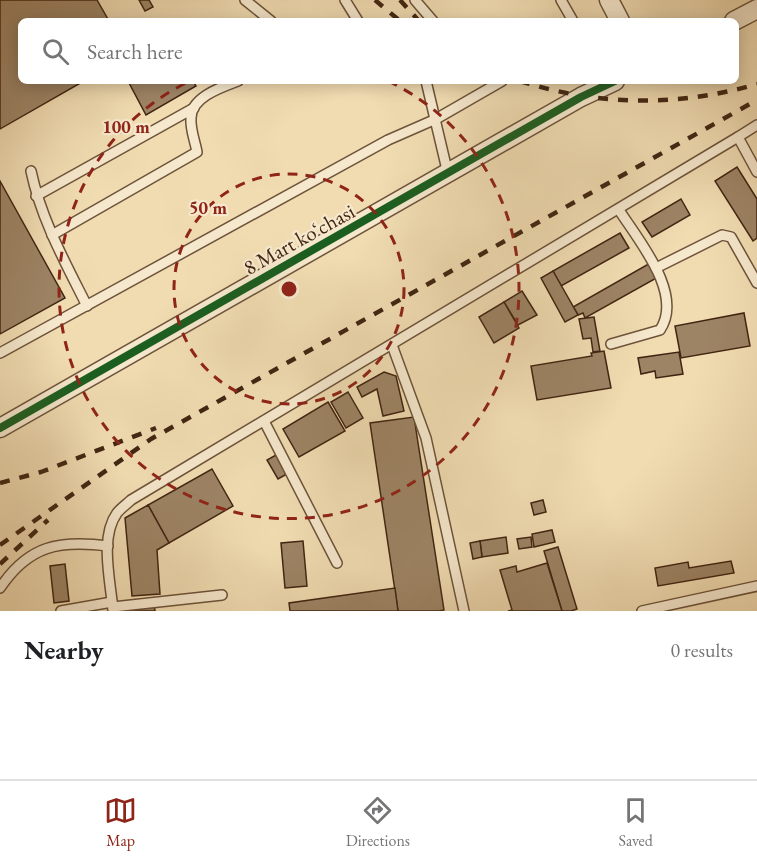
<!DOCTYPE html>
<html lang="en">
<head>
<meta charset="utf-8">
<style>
  :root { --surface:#fff; --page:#f2f2f2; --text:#202124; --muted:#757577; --line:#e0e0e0; --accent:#8f2418 }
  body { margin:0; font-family:"EB Garamond",serif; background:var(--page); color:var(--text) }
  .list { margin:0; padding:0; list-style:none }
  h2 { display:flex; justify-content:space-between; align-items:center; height:78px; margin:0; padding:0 24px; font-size:26px }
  h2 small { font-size:20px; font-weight:400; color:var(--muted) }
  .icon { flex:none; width:33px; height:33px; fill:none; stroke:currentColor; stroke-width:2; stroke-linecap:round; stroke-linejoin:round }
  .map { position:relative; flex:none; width:757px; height:611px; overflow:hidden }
  .search { position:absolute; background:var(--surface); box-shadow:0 3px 15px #0003; left:18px; right:18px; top:18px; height:66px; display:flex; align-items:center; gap:15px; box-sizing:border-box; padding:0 21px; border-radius:9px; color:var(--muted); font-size:22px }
  .sheet { height:168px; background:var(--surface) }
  nav { display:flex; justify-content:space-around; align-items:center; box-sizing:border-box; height:84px; border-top:2px solid var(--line); background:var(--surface); font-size:16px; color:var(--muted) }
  nav a { display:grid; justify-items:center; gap:3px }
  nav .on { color:var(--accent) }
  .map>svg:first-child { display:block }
  .building { fill:#9d8465; stroke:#412512; stroke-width:1.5 }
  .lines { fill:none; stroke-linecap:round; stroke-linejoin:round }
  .lane-casing { stroke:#6d533a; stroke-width:12 }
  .street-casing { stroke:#6d533a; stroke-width:21 }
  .lane { stroke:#f6e8cd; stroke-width:9 }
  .street { stroke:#f6e8cd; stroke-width:18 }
  .rail { stroke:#412512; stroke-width:4.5; stroke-dasharray:10 10; stroke-linecap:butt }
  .cycleway-casing { stroke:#f6e8cd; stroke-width:11 }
  .cycleway { stroke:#1b5e20; stroke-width:8 }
  .ring { fill:none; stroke:#8f2418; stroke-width:3; stroke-dasharray:10 8 }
  .labels { text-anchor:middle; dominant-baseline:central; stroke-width:4.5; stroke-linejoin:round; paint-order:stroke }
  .street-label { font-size:21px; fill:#412512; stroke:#f6e8cd }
  .centre { fill:#8f2418; stroke:#f6e8cd; stroke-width:3 }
  .ring-label { font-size:18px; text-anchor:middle; font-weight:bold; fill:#8f2418; stroke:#f6e8cd; stroke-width:4.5; stroke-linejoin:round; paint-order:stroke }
</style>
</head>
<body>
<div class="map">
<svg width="757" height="611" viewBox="0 0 757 611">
  <rect width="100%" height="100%" fill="#f1dcb2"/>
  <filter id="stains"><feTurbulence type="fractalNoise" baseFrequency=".00333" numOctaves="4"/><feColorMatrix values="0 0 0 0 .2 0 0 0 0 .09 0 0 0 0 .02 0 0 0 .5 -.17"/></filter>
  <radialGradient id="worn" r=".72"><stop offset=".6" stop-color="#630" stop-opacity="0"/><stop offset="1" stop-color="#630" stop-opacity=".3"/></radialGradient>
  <g class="building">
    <path d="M0 0H97L109 21H21V81H84L0 129Z"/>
    <path d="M139 0H149L153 7 145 11Z"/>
    <path d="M128 81H193L196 86 146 115Z"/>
    <path d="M737 167 757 199V238L753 241 715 181Z"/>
    <path d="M0 181 65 298 0 334Z"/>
    <path d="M681 199 690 215 652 237 642 222Z"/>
    <path d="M620 233 629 248 561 286 553 271Z"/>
    <path d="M652 262 660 276 585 318 583 313 578 315 573 307Z"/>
    <path d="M553 271 578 315 565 322 541 278Z"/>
    <path d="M522 291 537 315 518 325 504 302Z"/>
    <path d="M504 302 519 328 494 343 479 317Z"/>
    <path d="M744 313 750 346 681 358 675 326Z"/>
    <path d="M594 317 600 351 593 352 591 338 583 339 579 319Z"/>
    <path d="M604 351 611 388 537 400 531 366 592 356 591 353Z"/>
    <path d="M679 352 683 374 656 378 655 371 641 374 638 358Z"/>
    <path d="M384 372 396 376 404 411 383 416 377 389 362 397 357 387Z"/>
    <path d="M348 392 363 418 346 428 331 402Z"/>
    <path d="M328 402 345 431 299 457 283 429Z"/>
    <path d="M414 417 444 610 439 611H398L370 423Z"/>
    <path d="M276 455 287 474 278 479 267 460Z"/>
    <path d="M212 469 233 506 169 543 148 505Z"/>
    <path d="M543 500 546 512 534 515 531 503Z"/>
    <path d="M148 505 169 543 157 550 160 594 132 596 125 518Z"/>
    <path d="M552 530 555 542 534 547 532 534Z"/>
    <path d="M506 537 508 553 482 557 480 541Z"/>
    <path d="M531 537 532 547 519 549 517 539Z"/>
    <path d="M303 541 307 586 285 588 281 543Z"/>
    <path d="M480 541 482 557 473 559 470 543Z"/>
    <path d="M558 547 577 609 571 611H562L544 551Z"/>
    <path d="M731 561 734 573 658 586 655 568 688 562 689 568Z"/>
    <path d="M547 563 562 611H508L512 610 500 570 516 566 517 572Z"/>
    <path d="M65 564 69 601 54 603 50 566Z"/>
    <path d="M395 588 398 611H290L289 603Z"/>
    <path d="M154 604 155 611H130L129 607Z"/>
  </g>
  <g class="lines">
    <g class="lane-casing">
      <g id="lane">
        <path d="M245 0 271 21"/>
        <path d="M345 0 358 21"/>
        <path d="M415 0 433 21"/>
        <path d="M561 0 573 21"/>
        <path d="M426 81 448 174"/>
        <path d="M738 137 757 125"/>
        <path d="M31 171C41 219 65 262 87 306"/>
        <path d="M36 196 194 108"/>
        <path d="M52 235 197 152C195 141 190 129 191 118 191 97 222 87 238 81"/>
        <path d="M656 268 722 235 731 237 757 283"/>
        <path d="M611 344 660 330C684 294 639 241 619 210"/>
        <path d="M392 345 426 438 464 611"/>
        <path d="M0 353 388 140 436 119 502 81"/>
        <path d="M264 421 337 563"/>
        <path d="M0 588C29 545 59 540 108 546"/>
        <path d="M113 607 222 595"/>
        <path d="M61 611 112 602"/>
        <path d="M113 611C111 583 99 538 117 513 121 508 127 504 131 500L738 137 757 172"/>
        <path d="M642 611 757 586"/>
      </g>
    </g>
    <g class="street-casing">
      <g id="street">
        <path d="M609 0 620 21"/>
        <path d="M734 21 757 9"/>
        <path d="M0 428 581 97 615 81"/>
      </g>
    </g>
    <use href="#lane" class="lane"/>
    <use href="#street" class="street"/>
    <g class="rail">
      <path d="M375 0 400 21"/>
      <path d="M400 0 419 21"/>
      <path d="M520 81C598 106 679 107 757 84"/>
      <path d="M0 483 41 472 156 428"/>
      <path d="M0 545 151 439 757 100"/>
      <path d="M0 564 48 520"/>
    </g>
    <g class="cycleway-casing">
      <path id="cycleway" d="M0 428 581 97 615 81"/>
    </g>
    <use href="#cycleway" class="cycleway"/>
  </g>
  <g class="ring">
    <circle cx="289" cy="289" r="115"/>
    <path d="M388 81A230 230 0 1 1 190 81"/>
  </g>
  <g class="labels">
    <g class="street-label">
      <text transform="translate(299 239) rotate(-29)">8 Mart koʻchasi</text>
    </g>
  </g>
  <circle cx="289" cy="289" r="9" class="centre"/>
  <g class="ring-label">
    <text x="126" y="133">100 m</text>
    <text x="208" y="214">50 m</text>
  </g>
  <rect width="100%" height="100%" filter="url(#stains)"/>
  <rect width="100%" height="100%" fill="url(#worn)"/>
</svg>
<div class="search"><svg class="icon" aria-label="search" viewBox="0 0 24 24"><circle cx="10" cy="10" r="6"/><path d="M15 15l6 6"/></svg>Search here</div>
</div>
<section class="sheet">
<h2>Nearby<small>0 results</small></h2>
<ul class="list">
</ul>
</section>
<nav>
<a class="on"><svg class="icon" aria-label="map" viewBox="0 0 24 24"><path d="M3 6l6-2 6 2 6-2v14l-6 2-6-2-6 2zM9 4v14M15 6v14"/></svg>Map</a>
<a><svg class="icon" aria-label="directions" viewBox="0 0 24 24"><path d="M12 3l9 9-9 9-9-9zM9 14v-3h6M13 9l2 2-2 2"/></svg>Directions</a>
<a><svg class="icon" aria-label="saved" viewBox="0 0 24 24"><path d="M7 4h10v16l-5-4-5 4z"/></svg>Saved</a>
</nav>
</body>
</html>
